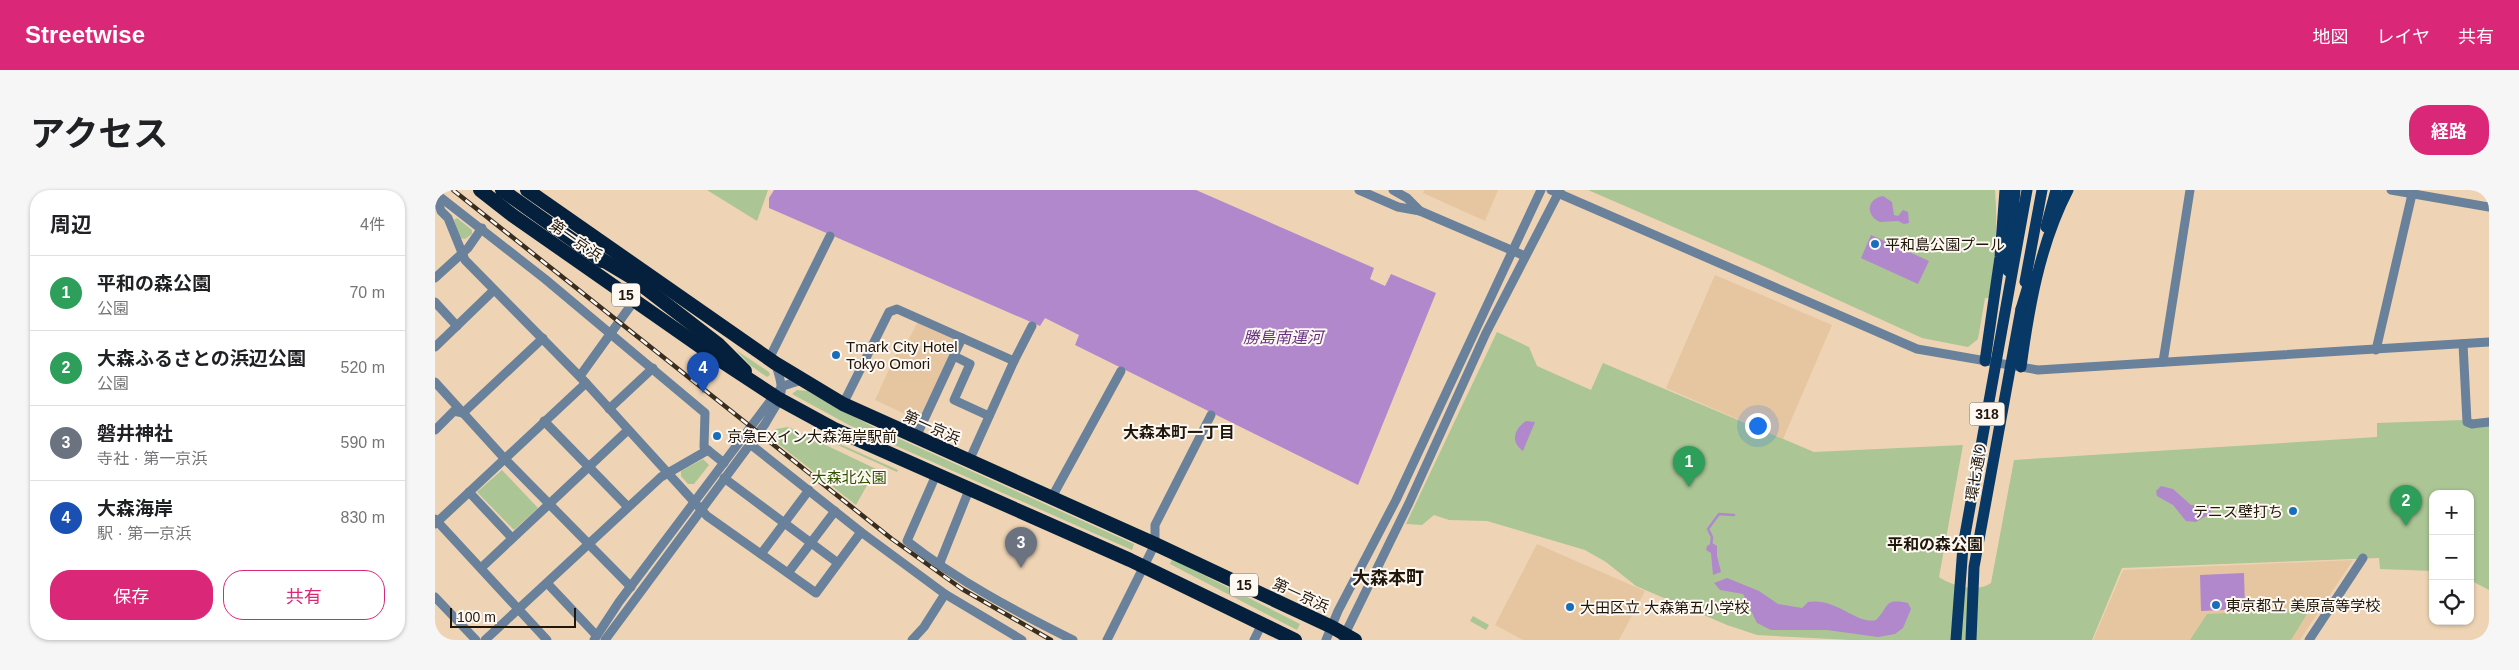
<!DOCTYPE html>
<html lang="ja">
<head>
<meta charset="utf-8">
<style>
  :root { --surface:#fff; --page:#f6f6f6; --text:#202124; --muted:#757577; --line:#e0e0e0; --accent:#db2777 }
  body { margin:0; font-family:Helvetica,"Noto Sans JP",sans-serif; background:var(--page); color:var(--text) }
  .controls { position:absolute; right:15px; bottom:15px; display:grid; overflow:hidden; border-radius:10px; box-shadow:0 1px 4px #0004 }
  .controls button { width:45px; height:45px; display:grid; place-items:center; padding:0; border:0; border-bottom:1px solid var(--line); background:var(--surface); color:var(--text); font:25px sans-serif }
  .scale { position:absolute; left:15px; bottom:12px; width:126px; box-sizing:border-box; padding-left:5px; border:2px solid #20170b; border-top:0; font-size:14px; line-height:18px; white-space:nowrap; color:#20170b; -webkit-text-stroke:4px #fef8f2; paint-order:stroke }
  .you { position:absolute; left:1322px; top:235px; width:18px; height:18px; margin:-12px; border:4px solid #fff; border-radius:50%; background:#1a73e8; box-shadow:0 0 0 8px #1a73e833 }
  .badge { display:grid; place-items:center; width:32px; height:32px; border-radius:50%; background:var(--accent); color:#fff; font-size:16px; font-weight:700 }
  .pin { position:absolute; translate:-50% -41px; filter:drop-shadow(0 1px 2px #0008) }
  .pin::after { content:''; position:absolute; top:26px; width:18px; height:15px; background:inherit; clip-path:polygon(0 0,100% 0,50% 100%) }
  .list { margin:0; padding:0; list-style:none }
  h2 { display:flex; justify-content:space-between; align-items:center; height:65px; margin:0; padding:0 20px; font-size:21px }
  h2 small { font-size:16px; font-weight:400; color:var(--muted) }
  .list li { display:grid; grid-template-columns:32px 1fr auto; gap:15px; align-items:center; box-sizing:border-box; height:75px; padding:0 20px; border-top:1px solid var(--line) }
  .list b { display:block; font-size:19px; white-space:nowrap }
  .list p { margin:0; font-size:16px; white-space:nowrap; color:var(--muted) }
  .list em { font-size:16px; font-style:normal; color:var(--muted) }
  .actions { display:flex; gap:10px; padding:15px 20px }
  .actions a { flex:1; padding:11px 0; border:1px solid var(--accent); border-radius:20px; text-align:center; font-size:18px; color:var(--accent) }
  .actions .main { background:var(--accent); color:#fff }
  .icon { flex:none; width:28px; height:28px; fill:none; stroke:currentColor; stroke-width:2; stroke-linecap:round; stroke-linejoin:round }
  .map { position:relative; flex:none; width:2054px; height:450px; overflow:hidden; border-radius:20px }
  header { display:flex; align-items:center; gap:30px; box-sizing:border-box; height:70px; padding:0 25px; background:var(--accent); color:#fff }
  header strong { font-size:24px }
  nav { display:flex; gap:28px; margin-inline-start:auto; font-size:18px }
  .intro { display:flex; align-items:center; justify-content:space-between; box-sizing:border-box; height:120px; padding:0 30px }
  h1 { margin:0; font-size:35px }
  .button { padding:12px 22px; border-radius:20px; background:var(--accent); color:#fff; font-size:18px; font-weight:700 }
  main { display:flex; gap:30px; padding:0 30px }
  aside { flex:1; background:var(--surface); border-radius:20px; box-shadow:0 1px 4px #0004 }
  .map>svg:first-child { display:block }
  .built { fill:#e6c6a1 }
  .green { fill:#abc595 }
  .water { fill:#b188cc }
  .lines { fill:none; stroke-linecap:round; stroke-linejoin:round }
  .stream { stroke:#b188cc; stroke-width:2.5 }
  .minor { stroke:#6a819b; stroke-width:9 }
  .major { stroke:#083865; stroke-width:11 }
  .highway { stroke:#04203d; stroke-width:14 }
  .rail-casing { stroke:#382d1f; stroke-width:4.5 }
  .rail { stroke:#fef8f2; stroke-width:2.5; stroke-dasharray:8; stroke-linecap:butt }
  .major-bridge { stroke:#083865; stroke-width:11 }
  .poi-dot { fill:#196ebc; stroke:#fef8f2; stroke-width:2 }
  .labels { text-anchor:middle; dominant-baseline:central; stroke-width:4; stroke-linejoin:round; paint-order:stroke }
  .shield { fill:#fef8f2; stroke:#635a50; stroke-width:1 }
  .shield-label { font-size:14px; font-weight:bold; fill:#20170b }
  .street-label { font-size:15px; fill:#20170b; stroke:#fef8f2 }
  .poi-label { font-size:15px; fill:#20170b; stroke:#fef8f2; text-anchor:start }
  .park-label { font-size:15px; fill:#315300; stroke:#fef8f2 }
  .water-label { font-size:16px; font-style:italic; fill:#653183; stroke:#fef8f2 }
  .neighbourhood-label { font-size:16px; font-weight:bold; fill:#20170b; stroke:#fef8f2 }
  .quarter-label { font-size:18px; font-weight:bold; fill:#20170b; stroke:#fef8f2 }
</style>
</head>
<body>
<header>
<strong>Streetwise</strong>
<nav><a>地図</a><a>レイヤ</a><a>共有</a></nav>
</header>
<div class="intro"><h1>アクセス</h1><a class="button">経路</a></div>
<main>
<aside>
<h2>周辺<small>4件</small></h2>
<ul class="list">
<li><span class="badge" style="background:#2e9e5b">1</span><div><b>平和の森公園</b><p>公園</p></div><em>70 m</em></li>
<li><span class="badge" style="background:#2e9e5b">2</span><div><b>大森ふるさとの浜辺公園</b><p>公園</p></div><em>520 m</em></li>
<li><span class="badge" style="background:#6b7280">3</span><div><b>磐井神社</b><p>寺社 · 第一京浜</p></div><em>590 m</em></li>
<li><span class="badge" style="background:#1a4fb4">4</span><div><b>大森海岸</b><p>駅 · 第一京浜</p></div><em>830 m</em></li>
</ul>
<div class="actions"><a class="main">保存</a><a>共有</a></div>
</aside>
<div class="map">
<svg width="2054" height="450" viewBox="0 0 2054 450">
  <rect width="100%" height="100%" fill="#eed4b4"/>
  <g class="built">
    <path d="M989 0H1063L1050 31 988 3Z"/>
    <path d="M1280 85 1397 135 1348 249 1231 198Z"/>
    <path d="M483 131 523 150 485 231 440 210 466 153 471 155Z"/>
    <path d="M1102 354 1210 401 1184 450H1088L1060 435Z"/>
    <path d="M1918 370 1865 450H1658L1688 380Z"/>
  </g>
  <g class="green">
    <path d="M272 0H333L322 31Z"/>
    <path d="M1153 0H1560C1563 37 1560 71 1554 108H1550L1543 149 1533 157 1487 148 1324 74Z"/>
    <path d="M22 28 37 40V44L30 49 25 48 19 30Z"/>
    <path d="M1062 142 1094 157 1102 176 1156 200 1168 173 1379 262 1528 255 1504 387C1517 396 1543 403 1556 393L1579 270 1942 247V233L2028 230 2029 235C2038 239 2045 239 2054 234V400L2035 390V304H1998V381L1945 379 1944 368 1687 378 1657 450H1415L1322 445 1292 435 1201 396 1171 372 1150 360 1052 331 1014 330 999 325 987 335 971 334Z"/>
    <path d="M301 160 334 182 335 185 332 187 315 175Z"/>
    <path d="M362 200 372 201 440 238 699 354 697 360 414 235 357 204Z"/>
    <path d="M353 237 441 279 421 315 336 248 341 239Z"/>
    <path d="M396 250 463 280 462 282 396 252Z"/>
    <path d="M268 269 274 275 259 294H253L246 286V281Z"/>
    <path d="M67 280 103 318 79 340 42 302Z"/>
    <path d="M737 369 865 434 862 440 735 374Z"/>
    <path d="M1875 419 1856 450H1755L1772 424Z"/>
    <path d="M1038 426 1054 435 1051 440 1035 431Z"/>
  </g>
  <g class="water">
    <path d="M339 0H761L939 78 935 89 950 96 956 84 1001 103 923 295 640 155 644 145 610 128 605 136 334 18V8Z"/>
    <path d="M1448 6 1457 12 1459 25 1463 26 1468 20 1473 22 1474 33 1469 34 1463 31 1445 32C1431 26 1431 9 1448 6Z"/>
    <path d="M1436 45 1494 71 1483 94 1426 68Z"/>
    <path d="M1091 231 1100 232 1088 261C1075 252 1079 239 1091 231Z"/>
    <path d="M1726 296 1738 299 1756 315H1776V323L1761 332 1751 331 1738 315 1722 306 1721 301Z"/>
    <path d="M1277 353 1282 356V366L1286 382 1278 385 1276 363 1271 360 1272 356Z"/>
    <path d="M1809 383 1810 419 1766 421 1765 385Z"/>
    <path d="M1292 388 1324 401 1343 414 1367 418 1373 412C1401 407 1422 435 1441 430 1455 416 1448 408 1473 413L1476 419 1468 438 1460 444 1443 447 1392 440H1336L1322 433 1308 404 1285 400 1279 393Z"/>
  </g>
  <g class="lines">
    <path class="stream" d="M1276 356 1277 347 1273 339 1284 324 1299 325"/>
    <g class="minor">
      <path d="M924 0 963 17 985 21 1090 66"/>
      <path d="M958 0 972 8 985 21"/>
      <path d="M1116 0 1482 159 1603 180 2054 152"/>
      <path d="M1956 0 2054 17"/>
      <path d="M0 3 110 89 270 223 269 257 289 273"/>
      <path d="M1 4 6 21 13 28 30 70 151 193 272 326 381 403 426 342"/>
      <path d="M0 88 33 58 47 38"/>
      <path d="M0 112 22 136"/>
      <path d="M2028 154 2032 232 2037 234 2054 232"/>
      <path d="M0 157 59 100"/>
      <path d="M1941 160 1978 0"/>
      <path d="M519 166 535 174 519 210 554 226"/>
      <path d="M334 169 395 46"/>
      <path d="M579 171 597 136"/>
      <path d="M1728 172 1755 0"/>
      <path d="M145 186 199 111"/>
      <path d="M0 192 69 268 196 397"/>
      <path d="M408 214 454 122 462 119 579 171 534 271"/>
      <path d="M174 219 218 178"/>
      <path d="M109 231 193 317"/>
      <path d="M0 240 19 221 28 223 108 148"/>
      <path d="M481 247 527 148"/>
      <path d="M315 254 426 342 510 404 489 437 477 450"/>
      <path d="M501 285 472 351C523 391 580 421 638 450"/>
      <path d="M289 288 403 373"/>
      <path d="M34 302 77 348"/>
      <path d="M617 307 686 181"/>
      <path d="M0 329 112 450"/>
      <path d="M0 334 151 193"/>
      <path d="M326 364 374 300"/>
      <path d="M504 375 534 300"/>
      <path d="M46 378 193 240"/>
      <path d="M353 383 400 321"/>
      <path d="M112 393 161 445"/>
      <path d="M510 404 587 450"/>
      <path d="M0 407 41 450"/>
      <path d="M908 448 974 313 1051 143 1125 0"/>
      <path d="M50 450 226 287 273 260"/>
      <path d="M159 450 184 412 339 206 348 196 367 190"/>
      <path d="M170 450 330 234C346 206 352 205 340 173"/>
      <path d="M672 450 720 354V335L776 225"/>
      <path d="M819 450 827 434"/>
      <path d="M891 450 903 421 961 310 1106 0"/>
      <path d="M1874 450 1928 368"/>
    </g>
    <g class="major">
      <path d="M1611 37 1621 0"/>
      <path d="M1573 81 1580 0"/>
      <path d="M1590 92 1607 0"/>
      <path d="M1586 119 1596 86"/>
      <path d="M1550 171 1565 67 1570 0"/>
      <path d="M1586 177C1594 117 1605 54 1633 0"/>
    </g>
    <g class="highway">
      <path d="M45 0 77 25 286 171 344 209 399 239 695 370 860 450"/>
      <path d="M67 0 167 71"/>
      <path d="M92 0 340 173 408 214 720 354 897 437 920 450"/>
      <path d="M161 66 196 87 283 154 310 181"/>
    </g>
    <g class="rail-casing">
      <path id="rail" d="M18 0 457 349 527 399 616 450"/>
    </g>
    <use href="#rail" class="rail"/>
    <g class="major-bridge">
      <path d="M1521 450 1528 356 1592 0"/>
      <path d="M1536 450 1539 377 1586 119"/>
    </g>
  </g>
  <g class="poi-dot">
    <circle cx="1440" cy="54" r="5"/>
    <circle cx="401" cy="165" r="5"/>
    <circle cx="282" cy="246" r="5"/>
    <circle cx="1858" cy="321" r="5"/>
    <circle cx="1781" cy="415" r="5"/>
    <circle cx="1135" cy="417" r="5"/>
  </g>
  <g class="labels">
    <g class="shield">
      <rect x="177" y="93.5" width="28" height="23" rx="4"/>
      <rect x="1534.5" y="212.5" width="35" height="23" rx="4"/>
      <rect x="795" y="383.5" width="28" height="23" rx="4"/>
    </g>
    <g class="shield-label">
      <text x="191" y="105">15</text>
      <text x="1552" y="224">318</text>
      <text x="809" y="395">15</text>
    </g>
    <g class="street-label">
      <text transform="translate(141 50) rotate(35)">第一京浜</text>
      <text transform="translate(497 237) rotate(24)">第一京浜</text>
      <text transform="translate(1541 281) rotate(-80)">環七通り</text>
      <text transform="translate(866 405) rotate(25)">第一京浜</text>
    </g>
    <g class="poi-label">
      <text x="1450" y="54">平和島公園プール</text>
      <text x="411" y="156">Tmark City Hotel<tspan x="411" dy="17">Tokyo Omori</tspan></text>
      <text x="292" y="246">京急EXイン大森海岸駅前</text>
      <text x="1848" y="321" text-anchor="end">テニス壁打ち</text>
      <text x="1791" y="415">東京都立 美原高等学校</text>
      <text x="1145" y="417">大田区立 大森第五小学校</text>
    </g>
    <g class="park-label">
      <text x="414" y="287">大森北公園</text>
    </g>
    <g class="water-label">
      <text x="848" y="147">勝島南運河</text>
    </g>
    <g class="neighbourhood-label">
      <text x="744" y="242">大森本町一丁目</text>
      <text x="1500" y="354">平和の森公園</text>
    </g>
    <g class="quarter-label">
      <text x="953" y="388">大森本町</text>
    </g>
  </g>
</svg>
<div class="controls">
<button>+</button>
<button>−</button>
<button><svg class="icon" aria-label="locate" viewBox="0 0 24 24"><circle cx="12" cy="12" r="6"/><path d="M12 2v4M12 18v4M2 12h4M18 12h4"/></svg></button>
</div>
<div class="scale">100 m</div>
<div class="you"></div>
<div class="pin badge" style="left:1254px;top:297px;background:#2e9e5b">1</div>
<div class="pin badge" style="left:1971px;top:336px;background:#2e9e5b">2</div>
<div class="pin badge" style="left:586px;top:378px;background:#6b7280">3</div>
<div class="pin badge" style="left:268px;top:203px;background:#1a4fb4">4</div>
</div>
</main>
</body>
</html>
